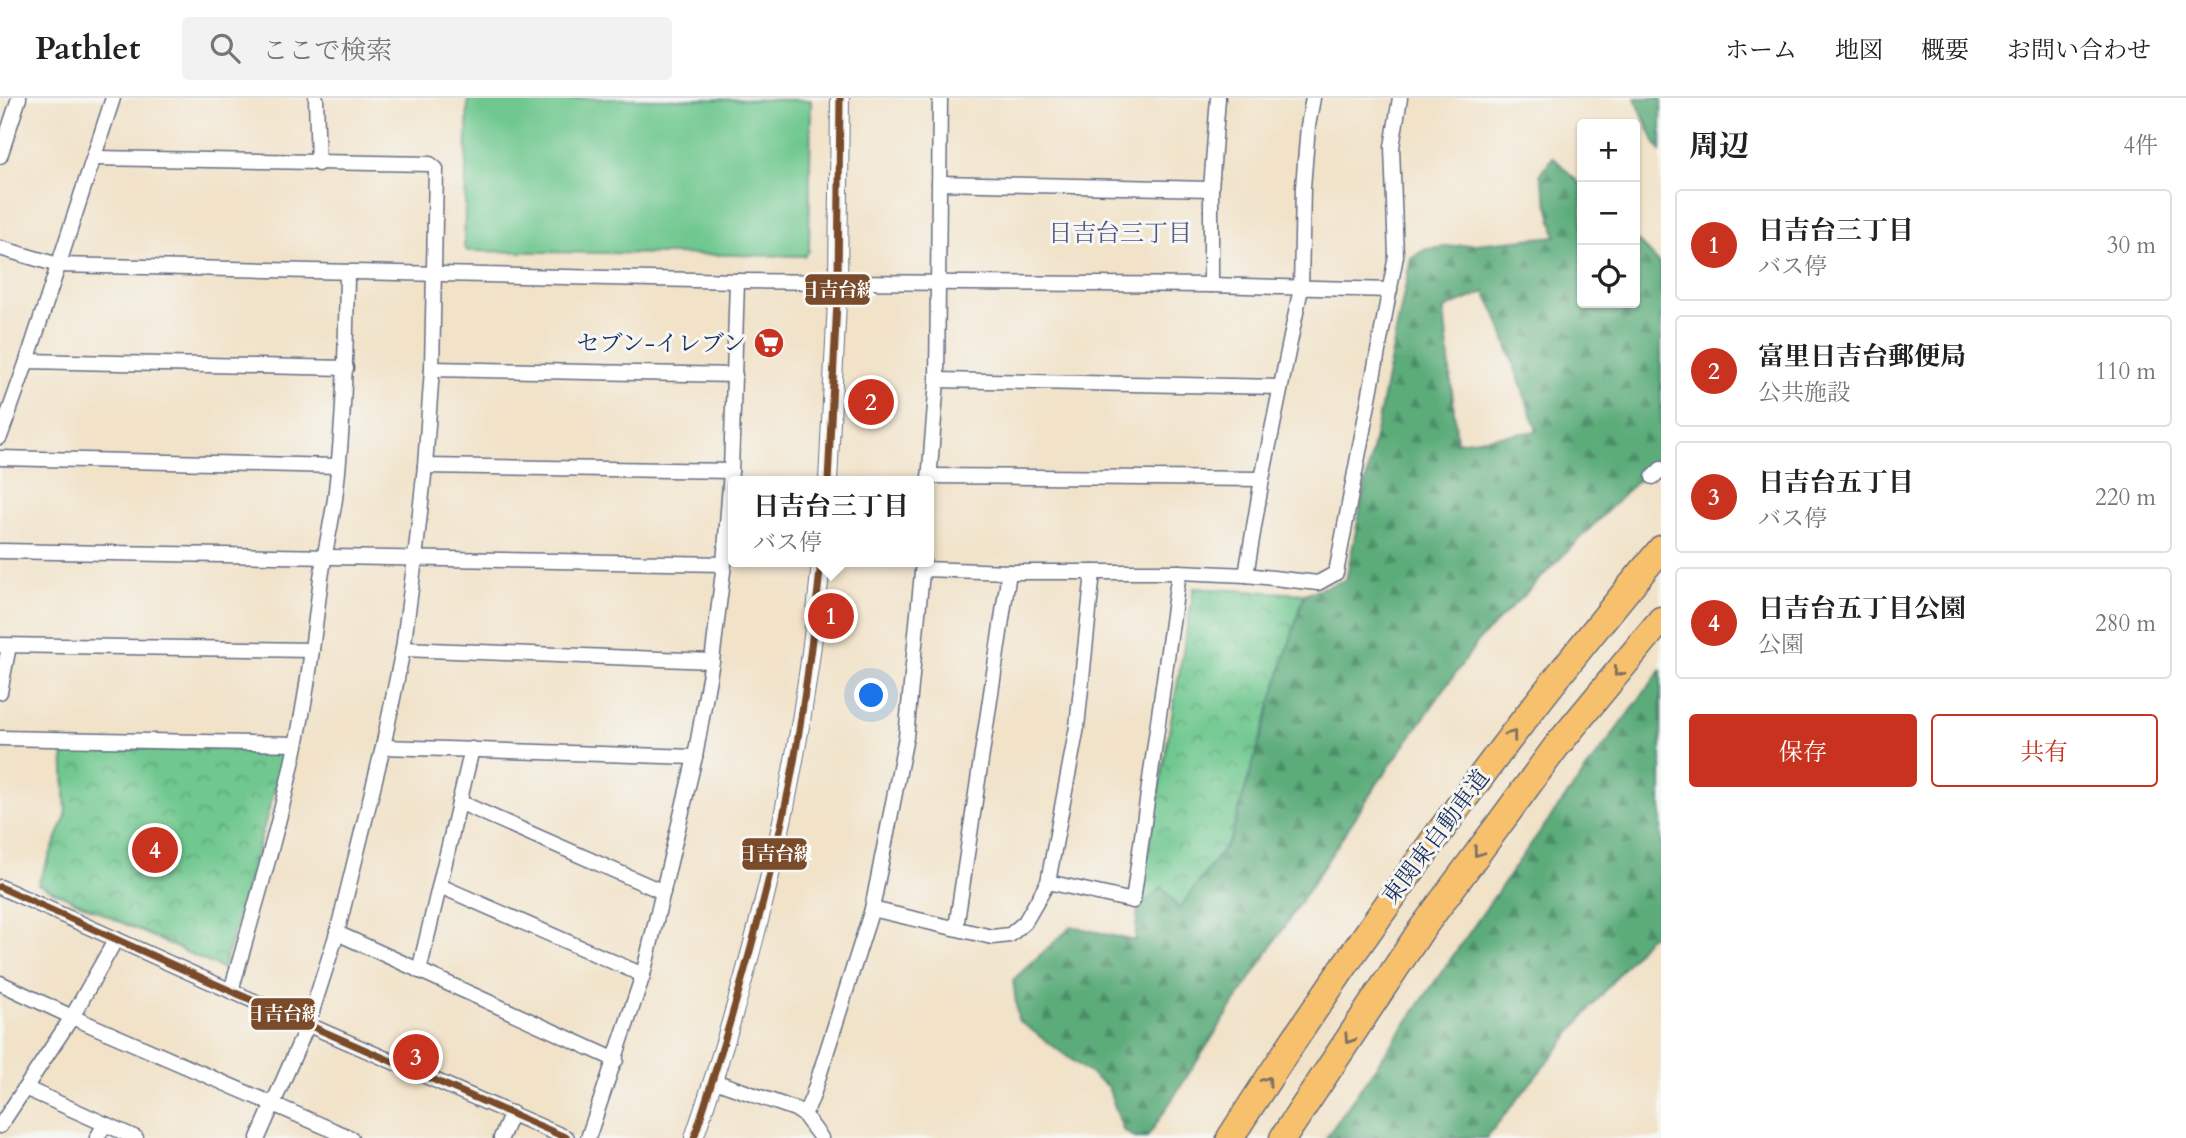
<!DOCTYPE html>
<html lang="ja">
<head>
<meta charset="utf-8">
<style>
  :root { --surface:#fff; --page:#f2f2f2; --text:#222; --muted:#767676; --line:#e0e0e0; --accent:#c8321e }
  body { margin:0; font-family:Cardo,"Noto Serif JP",serif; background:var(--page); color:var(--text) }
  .controls { position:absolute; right:21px; top:21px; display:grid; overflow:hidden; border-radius:7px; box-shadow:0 2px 5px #0004 }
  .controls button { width:63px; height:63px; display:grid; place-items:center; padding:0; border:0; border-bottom:2px solid var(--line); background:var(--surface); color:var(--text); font:35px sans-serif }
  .you { position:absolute; left:872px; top:598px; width:24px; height:24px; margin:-18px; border:5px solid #fff; border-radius:50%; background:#1a73e8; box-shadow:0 0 0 10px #1a73e833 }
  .badge { display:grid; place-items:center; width:46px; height:46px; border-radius:50%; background:var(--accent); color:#fff; font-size:23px; font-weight:700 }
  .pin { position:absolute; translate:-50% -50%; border:4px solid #fff; box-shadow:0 2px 7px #0006 }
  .popup { position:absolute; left:728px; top:378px; width:206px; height:91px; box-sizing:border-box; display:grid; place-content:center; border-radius:7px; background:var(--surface); filter:drop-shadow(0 2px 5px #0005); font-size:23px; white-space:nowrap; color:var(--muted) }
  .popup b { font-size:26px; color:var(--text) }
  .popup::after { content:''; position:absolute; left:50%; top:100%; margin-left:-14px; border:14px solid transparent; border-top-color:var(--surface) }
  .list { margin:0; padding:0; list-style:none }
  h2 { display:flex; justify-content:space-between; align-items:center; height:91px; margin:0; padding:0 28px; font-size:30px }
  h2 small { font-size:23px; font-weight:400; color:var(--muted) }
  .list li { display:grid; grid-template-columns:46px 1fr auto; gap:21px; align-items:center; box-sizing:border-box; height:112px; margin:0 14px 14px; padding:0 14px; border:2px solid var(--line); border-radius:7px }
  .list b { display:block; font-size:26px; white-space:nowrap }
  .list p { margin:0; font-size:23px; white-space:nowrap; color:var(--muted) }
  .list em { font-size:23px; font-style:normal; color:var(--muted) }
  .actions { display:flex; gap:14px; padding:21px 28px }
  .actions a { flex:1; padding:16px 0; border:2px solid var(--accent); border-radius:7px; text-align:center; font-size:24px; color:var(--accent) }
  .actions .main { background:var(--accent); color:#fff }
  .icon { flex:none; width:38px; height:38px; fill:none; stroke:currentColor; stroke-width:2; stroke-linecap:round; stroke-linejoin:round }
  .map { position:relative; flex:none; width:1661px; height:1040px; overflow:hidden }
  header { display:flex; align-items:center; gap:42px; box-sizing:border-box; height:98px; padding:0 35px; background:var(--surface); border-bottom:2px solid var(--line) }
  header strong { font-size:33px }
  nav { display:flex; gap:38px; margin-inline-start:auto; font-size:24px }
  .search { width:490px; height:63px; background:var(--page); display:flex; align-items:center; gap:18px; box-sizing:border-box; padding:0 24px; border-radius:7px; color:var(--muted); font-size:26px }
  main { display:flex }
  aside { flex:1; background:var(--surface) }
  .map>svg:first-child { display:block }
  .forest { fill:url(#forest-firs); stroke:#3c6e6c; stroke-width:2; fill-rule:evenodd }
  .park { fill:url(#park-crowns); stroke:#467c76; stroke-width:2 }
  .pitch { fill:#70c88f; stroke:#467c76; stroke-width:2 }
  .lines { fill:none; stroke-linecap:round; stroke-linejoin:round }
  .minor-casing { stroke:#666e83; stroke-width:17 }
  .tertiary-casing { stroke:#666e83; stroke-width:20 }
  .motorway-casing { stroke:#666e83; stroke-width:29 }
  .minor { stroke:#fff; stroke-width:14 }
  .tertiary { stroke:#fff; stroke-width:18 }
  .motorway { stroke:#f7c06c; stroke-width:26 }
  .bus-1-casing { stroke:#f6f6f2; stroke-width:12 }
  .bus-1 { stroke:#7a4b2a; stroke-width:7 }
  .oneway { stroke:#7e7064 }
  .labels { text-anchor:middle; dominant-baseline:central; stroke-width:6; stroke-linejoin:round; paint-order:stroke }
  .poi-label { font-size:23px; fill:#1b2f5e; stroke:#f6f6f2; text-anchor:end }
  .street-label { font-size:23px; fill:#1b2f5e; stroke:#f6f6f2 }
  .neighbourhood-label { font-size:24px; fill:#545589; stroke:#f6f6f2 }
  .line-badge { stroke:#f6f6f2; stroke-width:2.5 }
  .badge-label { font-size:19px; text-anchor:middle; font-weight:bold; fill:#fff }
</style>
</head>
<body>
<header>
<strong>Pathlet</strong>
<div class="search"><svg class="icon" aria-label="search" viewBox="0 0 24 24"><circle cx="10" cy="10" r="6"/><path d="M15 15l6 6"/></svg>ここで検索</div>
<nav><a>ホーム</a><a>地図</a><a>概要</a><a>お問い合わせ</a></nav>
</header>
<main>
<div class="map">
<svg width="1661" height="1040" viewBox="0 0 1661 1040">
  <defs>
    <pattern id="forest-firs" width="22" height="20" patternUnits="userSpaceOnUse" patternTransform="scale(1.75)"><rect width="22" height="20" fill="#5cac7a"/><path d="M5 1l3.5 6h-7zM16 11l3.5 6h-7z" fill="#4b8c67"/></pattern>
    <pattern id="park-crowns" width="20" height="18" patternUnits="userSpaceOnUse" patternTransform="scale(1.75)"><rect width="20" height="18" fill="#70c88f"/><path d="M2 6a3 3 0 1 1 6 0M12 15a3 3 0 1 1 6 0" fill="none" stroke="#5ba378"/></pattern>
  </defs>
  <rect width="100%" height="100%" fill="#f6f6f2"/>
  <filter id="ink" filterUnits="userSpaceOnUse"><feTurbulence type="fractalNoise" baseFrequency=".0143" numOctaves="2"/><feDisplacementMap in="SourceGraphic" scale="14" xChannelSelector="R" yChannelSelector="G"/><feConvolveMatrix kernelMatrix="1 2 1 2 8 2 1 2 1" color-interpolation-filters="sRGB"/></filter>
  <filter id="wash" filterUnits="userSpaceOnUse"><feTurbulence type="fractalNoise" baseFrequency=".00686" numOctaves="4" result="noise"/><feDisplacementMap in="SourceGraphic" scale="28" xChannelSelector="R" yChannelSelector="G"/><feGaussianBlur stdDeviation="1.57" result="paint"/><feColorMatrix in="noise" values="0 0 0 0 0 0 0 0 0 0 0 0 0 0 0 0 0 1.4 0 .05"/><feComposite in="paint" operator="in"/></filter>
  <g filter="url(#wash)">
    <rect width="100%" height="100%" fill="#f1e2c8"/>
    <g class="forest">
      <path d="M1635 0H1661V53L1655 46Z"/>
      <path d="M1553 59 1582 88V205H1635V140L1661 167V359L1479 542 1377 686 1147 1040H1135L1123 1032 1108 989 1018 922 1013 882 1072 828 1135 843 1138 811 1162 788 1179 811 1230 742 1304 496 1346 482 1411 160 1426 151 1556 138 1540 76ZM1485 194 1496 216 1537 333 1457 344 1444 211Z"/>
      <path d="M1661 572V832L1646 842 1486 1040H1326L1533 743Z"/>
    </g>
    <g class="park">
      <path d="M1194 490 1304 496 1230 741 1179 811 1162 789 1138 811Z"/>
      <path d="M63 649 286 652 223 871 38 786 66 718Z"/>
    </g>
    <path class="pitch" d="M468 0 811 2 809 153 804 158 467 153 464 147Z"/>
  </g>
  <g filter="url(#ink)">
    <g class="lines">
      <g class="minor-casing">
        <g id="minor">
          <path d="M316 0 318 66"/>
          <path d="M0 58 19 0"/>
          <path d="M95 60 430 66 436 71 432 271 425 368 415 461 403 551 383 649 337 835 308 926 258 1040"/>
          <path d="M939 85 1211 91"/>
          <path d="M0 150 58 167 737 183 1211 187 1390 192"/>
          <path d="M1211 187V91L1218 0"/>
          <path d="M27 263 346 270"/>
          <path d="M432 271 735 277"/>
          <path d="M937 282 1280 289"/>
          <path d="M0 339 27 263 113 0"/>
          <path d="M0 360 338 368"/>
          <path d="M425 368 731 373"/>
          <path d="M929 378 1262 381"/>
          <path d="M1653 379 1661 371"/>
          <path d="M929 383 937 282 940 0"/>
          <path d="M0 453 724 466"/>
          <path d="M923 471 1009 474H1179L1246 477 1318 485 1336 475 1396 158 1392 49 1400 0"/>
          <path d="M1246 477 1262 381 1301 190 1303 89 1308 28 1313 0"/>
          <path d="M0 547 312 552"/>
          <path d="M403 551 712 563"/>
          <path d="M0 594 9 548"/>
          <path d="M0 640 296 646"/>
          <path d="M383 649 695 659"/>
          <path d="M459 704 663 794"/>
          <path d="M1048 784 1077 629 1093 474"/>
          <path d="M440 788 643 877"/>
          <path d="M0 789 231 893 567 1040"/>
          <path d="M872 811 992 839 1010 837 1025 824 1048 784 1133 803 1179 474"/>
          <path d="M956 830 1009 474"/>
          <path d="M337 835 616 962"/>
          <path d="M419 873 472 651"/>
          <path d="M0 885 72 919 351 1040"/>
          <path d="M231 893C254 812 279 730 296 647 308 592 314 535 321 480 325 453 331 427 335 401 344 326 346 250 347 174"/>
          <path d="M714 983 795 1011 804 1017 821 1040"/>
          <path d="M25 990 136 1040"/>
          <path d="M804 1017 812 1000 872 811 906 639 923 464"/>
          <path d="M0 1028 72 919 116 841"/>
          <path d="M97 1040 105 1026"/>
          <path d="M501 1040 512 1015"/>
          <path d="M588 1040 643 877 695 659 712 563 724 466 731 373 737 183"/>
        </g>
      </g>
      <g class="tertiary-casing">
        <g id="tertiary">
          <path d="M828 383 838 184 840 0"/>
          <path d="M694 1040C758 853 804 660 821 464"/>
        </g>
      </g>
      <g class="motorway-casing">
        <g id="motorway">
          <path d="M1230 1040C1361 835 1505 638 1661 451"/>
          <path d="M1283 1040 1421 832 1556 649 1661 522"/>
        </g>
      </g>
      <use href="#minor" class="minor"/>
      <use href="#tertiary" class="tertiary"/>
      <use href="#motorway" class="motorway"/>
      <g class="bus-1-casing">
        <g id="bus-1">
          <path d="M828 383 838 184 840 0"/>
          <path d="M0 789 231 893 567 1040"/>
          <path d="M694 1040C732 923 766 806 790 685 804 612 813 538 821 464"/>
        </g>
      </g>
      <use href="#bus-1" class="bus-1"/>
    </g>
    <defs><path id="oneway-chevron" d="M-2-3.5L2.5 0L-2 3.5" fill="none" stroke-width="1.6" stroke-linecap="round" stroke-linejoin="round" transform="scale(1.75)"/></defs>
    <g class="oneway">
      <use href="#oneway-chevron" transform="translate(1618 574) rotate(129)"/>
      <use href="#oneway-chevron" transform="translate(1512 637) rotate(-53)"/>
      <use href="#oneway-chevron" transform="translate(1478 754) rotate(126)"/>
      <use href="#oneway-chevron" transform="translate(1349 941) rotate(123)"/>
      <use href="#oneway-chevron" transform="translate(1267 983) rotate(-56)"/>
    </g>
  </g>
  <defs>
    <g id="supermarket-disc" transform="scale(1.575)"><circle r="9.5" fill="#c8321e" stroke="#f6f6f2"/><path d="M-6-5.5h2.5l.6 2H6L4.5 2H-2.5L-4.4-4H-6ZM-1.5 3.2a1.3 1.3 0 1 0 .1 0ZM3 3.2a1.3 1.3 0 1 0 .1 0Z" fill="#fff"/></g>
  </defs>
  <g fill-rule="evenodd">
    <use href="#supermarket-disc" x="769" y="245"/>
  </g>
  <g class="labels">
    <g class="poi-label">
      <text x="746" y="245">セブン-イレブン</text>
    </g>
    <g class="street-label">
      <text transform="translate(1436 739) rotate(-53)">東関東自動車道</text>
    </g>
    <g class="neighbourhood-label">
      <text x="1120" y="135">日吉台三丁目</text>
    </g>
  </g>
  <g class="line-badge">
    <rect x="804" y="175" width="67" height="33" rx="7" fill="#7a4b2a"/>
    <rect x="741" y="739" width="67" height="34" rx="7" fill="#7a4b2a"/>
    <rect x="250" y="899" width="66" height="34" rx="7" fill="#7a4b2a"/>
  </g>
  <g class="badge-label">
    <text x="838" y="198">日吉台線</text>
    <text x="775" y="762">日吉台線</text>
    <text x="283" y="922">日吉台線</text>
  </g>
</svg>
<div class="controls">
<button>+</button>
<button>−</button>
<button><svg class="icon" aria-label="locate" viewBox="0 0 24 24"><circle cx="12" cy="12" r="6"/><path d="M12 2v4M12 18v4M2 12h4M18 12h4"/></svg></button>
</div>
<div class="you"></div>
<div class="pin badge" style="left:831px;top:518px">1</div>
<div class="popup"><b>日吉台三丁目</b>バス停</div>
<div class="pin badge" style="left:871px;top:304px">2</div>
<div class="pin badge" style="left:416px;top:959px">3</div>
<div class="pin badge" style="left:155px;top:752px">4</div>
</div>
<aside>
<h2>周辺<small>4件</small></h2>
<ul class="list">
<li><span class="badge">1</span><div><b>日吉台三丁目</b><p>バス停</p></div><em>30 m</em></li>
<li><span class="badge">2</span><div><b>富里日吉台郵便局</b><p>公共施設</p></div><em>110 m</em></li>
<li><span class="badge">3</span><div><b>日吉台五丁目</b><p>バス停</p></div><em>220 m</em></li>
<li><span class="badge">4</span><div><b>日吉台五丁目公園</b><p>公園</p></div><em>280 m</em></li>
</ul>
<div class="actions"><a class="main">保存</a><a>共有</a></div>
</aside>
</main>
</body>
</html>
